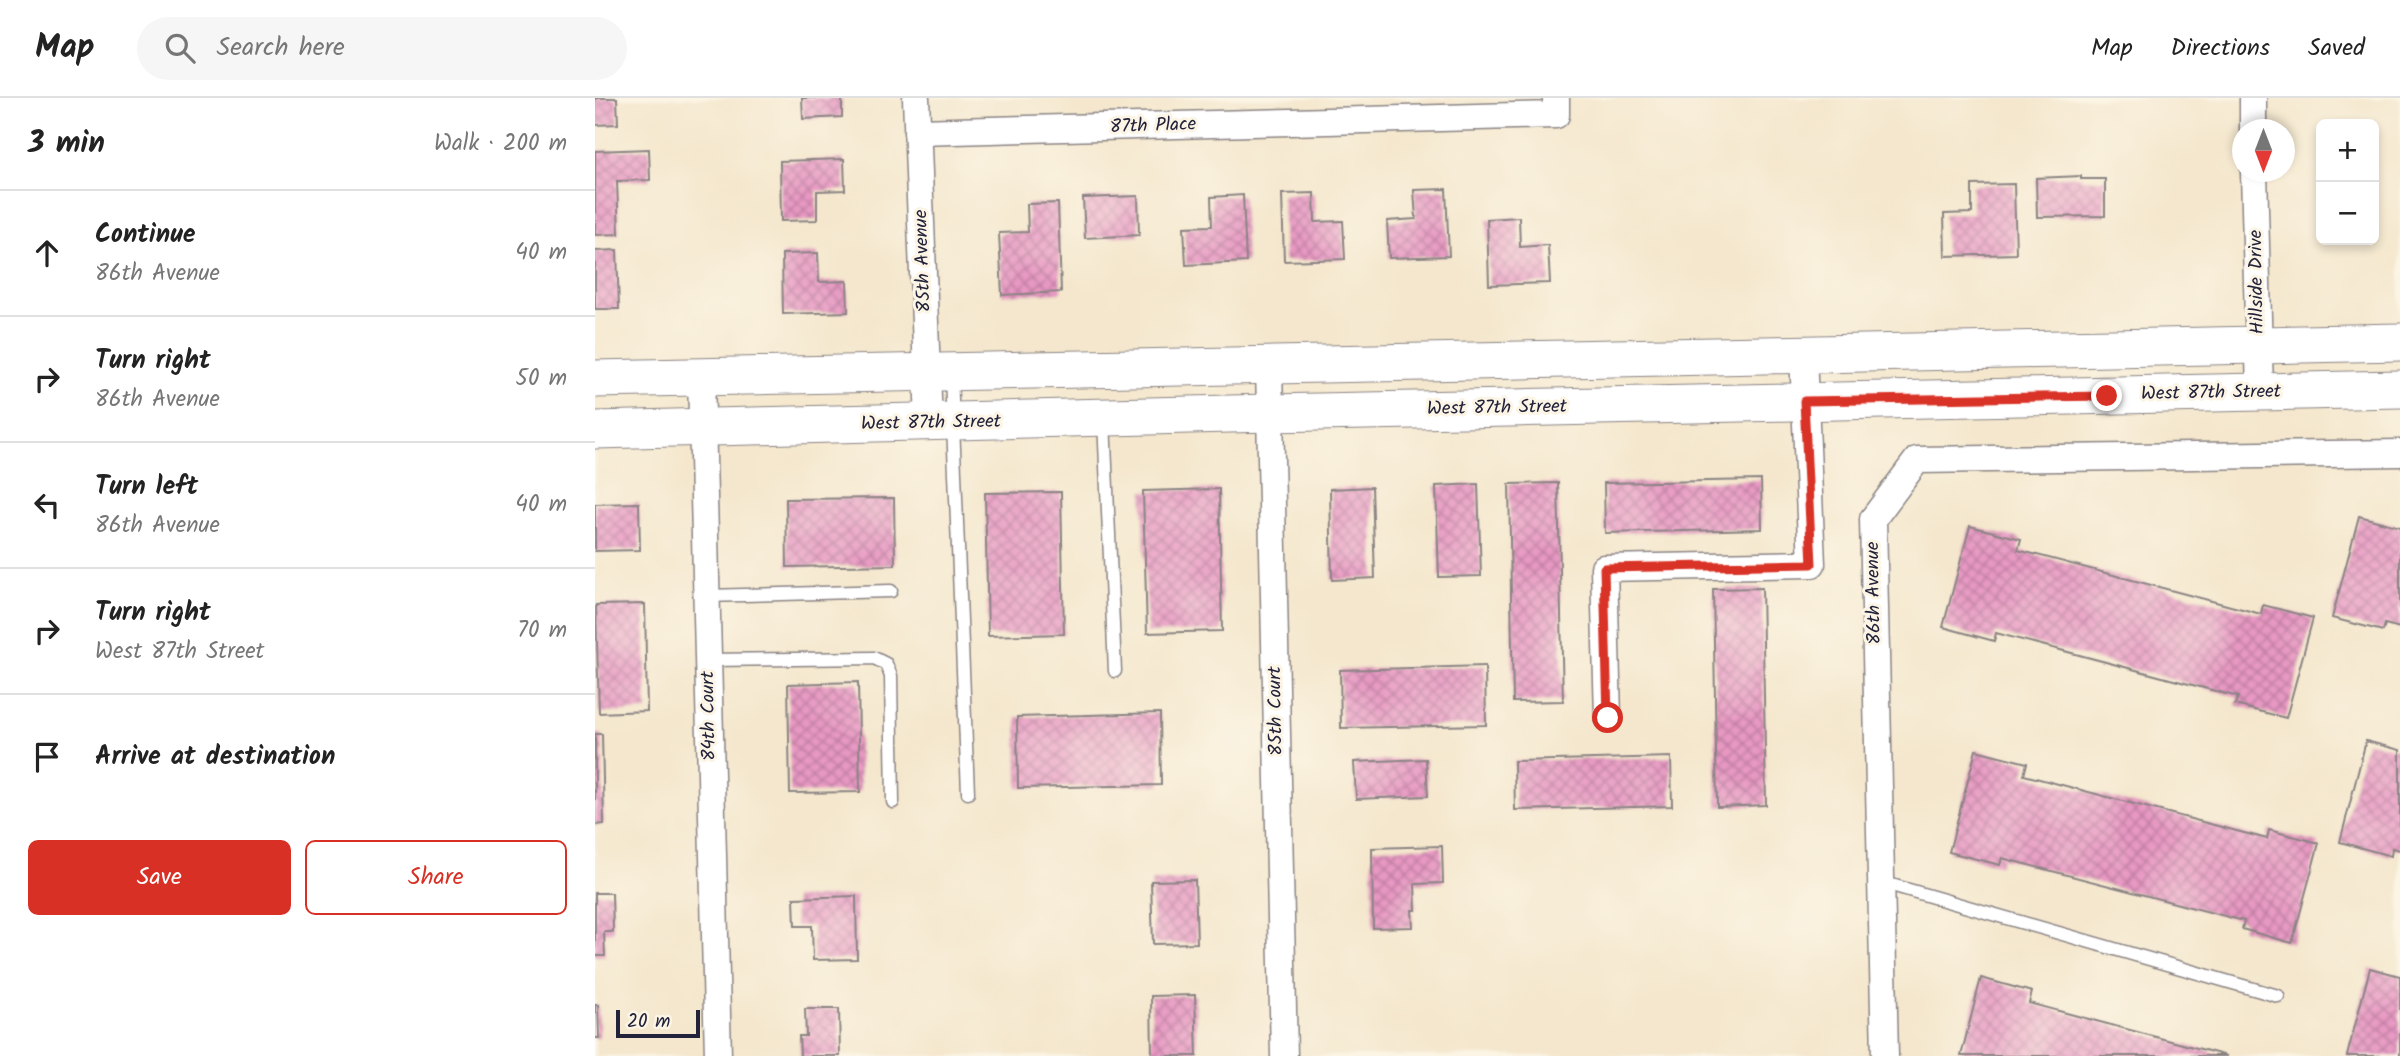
<!DOCTYPE html>
<html lang="en">
<head>
<meta charset="utf-8">
<style>
  :root { --surface:#fff; --page:#f6f6f6; --text:#222; --muted:#767676; --line:#e0e0e0; --accent:#d93025 }
  body { margin:0; font-family:Kalam,sans-serif; background:var(--page); color:var(--text) }
  .controls { position:absolute; right:21px; top:21px; display:grid; overflow:hidden; border-radius:10px; box-shadow:0 4px 10px #0003 }
  .controls button { width:63px; height:63px; display:grid; place-items:center; padding:0; border:0; border-bottom:2px solid var(--line); background:var(--surface); color:var(--text); font:35px sans-serif }
  .compass { position:absolute; left:1637px; top:21px; width:63px; height:63px; border-radius:50%; background:var(--surface); box-shadow:0 4px 10px #0003; rotate:180deg }
  .scale { position:absolute; left:21px; bottom:18px; width:84px; box-sizing:border-box; padding-left:7px; border:4px solid #22223b; border-top:0; font-size:19px; line-height:24px; white-space:nowrap; color:#22223b; -webkit-text-stroke:5px #fcf5e5; paint-order:stroke }
  .stop { position:absolute; width:21px; height:21px; margin:-16px; border:5px solid #d93025; border-radius:50%; background:#fff }
  .stop.end { background:#d93025; border-color:#fff; box-shadow:0 2px 7px #0008 }
  .list { margin:0; padding:0; list-style:none }
  h2 { display:flex; justify-content:space-between; align-items:center; height:91px; margin:0; padding:0 28px; font-size:30px }
  h2 small { font-size:23px; font-weight:400; color:var(--muted) }
  .list li { display:grid; grid-template-columns:46px 1fr auto; gap:21px; align-items:center; box-sizing:border-box; height:126px; padding:0 28px; border-top:2px solid var(--line) }
  .list b { display:block; font-size:26px; white-space:nowrap }
  .list p { margin:0; font-size:23px; white-space:nowrap; color:var(--muted) }
  .list em { font-size:23px; font-style:normal; color:var(--muted) }
  .actions { display:flex; gap:14px; padding:21px 28px }
  .actions a { flex:1; padding:16px 0; border:2px solid var(--accent); border-radius:10px; text-align:center; font-size:24px; color:var(--accent) }
  .actions .main { background:var(--accent); color:#fff }
  .icon { flex:none; width:38px; height:38px; fill:none; stroke:currentColor; stroke-width:2; stroke-linecap:round; stroke-linejoin:round }
  .map { position:relative; flex:none; width:1805px; height:958px; overflow:hidden }
  header { display:flex; align-items:center; gap:42px; box-sizing:border-box; height:98px; padding:0 35px; background:var(--surface); border-bottom:2px solid var(--line) }
  header strong { font-size:33px }
  nav { display:flex; gap:38px; margin-inline-start:auto; font-size:24px }
  .search { width:490px; height:63px; background:var(--page); display:flex; align-items:center; gap:18px; box-sizing:border-box; padding:0 24px; border-radius:38px; color:var(--muted); font-size:26px }
  main { display:flex }
  aside { flex:1; background:var(--surface) }
  .map>svg:first-child { display:block }
  .building { fill:url(#building-cross-hatch) }
  .lines { fill:none; stroke-linecap:round; stroke-linejoin:round }
  .service-casing { stroke:#8b8484; stroke-width:15 }
  .minor-casing { stroke:#8b8484; stroke-width:29 }
  .secondary-casing { stroke:#8b8484; stroke-width:39 }
  .service { stroke:#fff; stroke-width:12 }
  .minor { stroke:#fff; stroke-width:26 }
  .secondary { stroke:#fff; stroke-width:37 }
  .route { stroke:#d93025; stroke-width:9 }
  .labels { text-anchor:middle; dominant-baseline:central; stroke-width:6; stroke-linejoin:round; paint-order:stroke }
  .street-label { font-size:19px; fill:#22223b; stroke:#fcf5e5 }
</style>
</head>
<body>
<header>
<strong>Map</strong>
<div class="search"><svg class="icon" aria-label="search" viewBox="0 0 24 24"><circle cx="10" cy="10" r="6"/><path d="M15 15l6 6"/></svg>Search here</div>
<nav><a>Map</a><a>Directions</a><a>Saved</a></nav>
</header>
<main>
<aside>
<h2>3 min<small>Walk · 200 m</small></h2>
<ul class="list">
<li><svg class="icon" aria-label="ahead" viewBox="0 0 24 24"><path d="M12 20V5M6 11l6-6 6 6"/></svg><div><b>Continue</b><p>86th Avenue</p></div><em>40 m</em></li>
<li><svg class="icon" aria-label="right" viewBox="0 0 24 24"><path d="M7 20v-9h11M14 6l5 5-5 5"/></svg><div><b>Turn right</b><p>86th Avenue</p></div><em>50 m</em></li>
<li><svg class="icon" aria-label="left" viewBox="0 0 24 24"><path d="M17 20v-9H6M10 6l-5 5 5 5"/></svg><div><b>Turn left</b><p>86th Avenue</p></div><em>40 m</em></li>
<li><svg class="icon" aria-label="right" viewBox="0 0 24 24"><path d="M7 20v-9h11M14 6l5 5-5 5"/></svg><div><b>Turn right</b><p>West 87th Street</p></div><em>70 m</em></li>
<li><svg class="icon" aria-label="arrive" viewBox="0 0 24 24"><path d="M6 21V4h12l-3 4 3 4H6"/></svg><div><b>Arrive at destination</b></div></li>
</ul>
<div class="actions"><a class="main">Save</a><a>Share</a></div>
</aside>
<div class="map">
<svg width="1805" height="958" viewBox="0 0 1805 958">
  <defs>
    <pattern id="building-cross-hatch" width="8" height="8" patternUnits="userSpaceOnUse" patternTransform="scale(1.75)"><rect width="8" height="8" fill="#e899c3"/><path d="M0 0l8 8M0 8l8-8" fill="none" stroke="#bc7ca0"/></pattern>
  </defs>
  <rect width="100%" height="100%" fill="#fcf5e5"/>
  <filter id="ink" filterUnits="userSpaceOnUse"><feTurbulence type="fractalNoise" baseFrequency=".0143" numOctaves="2"/><feDisplacementMap in="SourceGraphic" scale="14" xChannelSelector="R" yChannelSelector="G"/><feConvolveMatrix kernelMatrix="1 2 1 2 8 2 1 2 1" color-interpolation-filters="sRGB"/></filter>
  <filter id="wash" filterUnits="userSpaceOnUse"><feTurbulence type="fractalNoise" baseFrequency=".00686" numOctaves="4" result="noise"/><feDisplacementMap in="SourceGraphic" scale="28" xChannelSelector="R" yChannelSelector="G"/><feGaussianBlur stdDeviation="1.57" result="paint"/><feColorMatrix in="noise" values="0 0 0 0 0 0 0 0 0 0 0 0 0 0 0 0 0 1.4 0 .05"/><feComposite in="paint" operator="in"/></filter>
  <g filter="url(#wash)">
    <rect width="100%" height="100%" fill="#f4e7cd"/>
    <g id="blocks">
      <g class="building">
        <path d="M0 0H22L23 26 0 27Z"/>
        <path d="M207 0H247V19L208 21Z"/>
        <path d="M54 51 55 82 22 83 24 136 0 137V53Z"/>
        <path d="M249 61 250 92 222 93V122L186 123 185 63Z"/>
        <path d="M1486 78V81H1510V118L1442 119 1441 80Z"/>
        <path d="M1419 86 1421 156 1350 158 1349 116 1377 115V87Z"/>
        <path d="M851 91 854 158 794 160 792 123 821 121 819 92Z"/>
        <path d="M719 95 720 124 748 123 750 161 689 163 687 96Z"/>
        <path d="M648 97 651 164 591 167 589 129 617 128 616 99Z"/>
        <path d="M543 98 544 137 490 140 488 100Z"/>
        <path d="M463 105 466 194 407 197 404 135 433 134 432 106Z"/>
        <path d="M924 119 925 149 953 147 955 185 894 187 892 121Z"/>
        <path d="M22 152 24 211H0V153Z"/>
        <path d="M223 155 224 184 252 183 253 214 188 216 187 156Z"/>
        <path d="M1166 382 1167 431 1010 435 1009 385Z"/>
        <path d="M963 385 968 603 918 604 914 386Z"/>
        <path d="M883 386 886 478 844 479 841 388Z"/>
        <path d="M777 389 780 480 737 482 735 391Z"/>
        <path d="M624 391 627 533 552 535 548 393Z"/>
        <path d="M466 394 469 536 393 538 390 395Z"/>
        <path d="M299 400 300 467 192 469 191 401Z"/>
        <path d="M44 405 45 452 0 453V406Z"/>
        <path d="M1764 418 1805 429V530L1790 526 1788 533 1737 520Z"/>
        <path d="M1375 428 1426 441 1423 452 1666 516 1668 507 1718 520 1691 620 1640 607 1643 599 1401 535 1399 543 1348 529Z"/>
        <path d="M1167 490 1171 707 1122 709 1118 491Z"/>
        <path d="M50 506 52 613 4 615 1 507Z"/>
        <path d="M890 568 891 627 746 630 745 572Z"/>
        <path d="M263 584 265 694 195 695 193 586Z"/>
        <path d="M565 615 566 687 423 690 422 619Z"/>
        <path d="M0 636H7L9 726 0 727Z"/>
        <path d="M1771 643 1805 652V752L1797 750 1796 758 1745 744Z"/>
        <path d="M1381 652 1432 665 1429 677 1672 741 1674 732 1724 745 1697 845 1647 831 1649 823 1407 760 1405 767 1354 754Z"/>
        <path d="M1076 659 1077 708 920 712 919 663Z"/>
        <path d="M831 661 833 698 761 701 759 664Z"/>
        <path d="M847 748 848 785 820 786 821 812H817L818 829 778 830 777 750Z"/>
        <path d="M600 782 602 845 558 846 556 783Z"/>
        <path d="M0 795H17L18 834H9L10 858H0Z"/>
        <path d="M261 798 262 861 218 862 217 828H200L199 800Z"/>
        <path d="M1775 870 1805 878V958H1752Z"/>
        <path d="M1386 880 1437 894 1434 905 1632 958H1366Z"/>
        <path d="M600 897 602 958H557L556 898Z"/>
        <path d="M0 907H3L4 940H0Z"/>
        <path d="M210 911H244L245 958H205L204 938H211Z"/>
      </g>
    </g>
  </g>
  <g filter="url(#ink)">
    <use href="#blocks" fill-opacity="0" stroke="#8b8484" stroke-width="2"/>
    <g class="lines">
      <g class="service-casing">
        <g id="service">
          <path d="M356 277 373 695"/>
          <path d="M509 322 520 573"/>
          <path d="M111 498 296 493"/>
          <path d="M113 562 279 560 291 566 296 578 298 704"/>
          <path d="M1286 784 1683 898"/>
        </g>
      </g>
      <g class="minor-casing">
        <g id="minor">
          <path d="M321 0 334 325"/>
          <path d="M1658 0V32"/>
          <path d="M322 34 961 17V0"/>
          <path d="M1659 74 1665 294"/>
          <path d="M674 268 689 958"/>
          <path d="M106 278 123 958"/>
          <path d="M1013 620 1009 470 1217 466 1208 256"/>
          <path d="M1290 958 1278 421 1322 362 1805 355"/>
        </g>
      </g>
      <g class="secondary-casing">
        <g id="secondary">
          <path d="M0 281 1805 244"/>
          <path d="M0 332 675 315 1805 291"/>
        </g>
      </g>
      <use href="#service" class="service"/>
      <use href="#minor" class="minor"/>
      <use href="#secondary" class="secondary"/>
    </g>
  </g>
  <g class="lines" filter="url(#ink)">
    <path class="route" d="M1013 620 1009 470 1217 466 1209 303 1512 298"/>
  </g>
  <g class="labels">
    <g class="street-label">
      <text transform="translate(558 28) rotate(-2)">87th Place</text>
      <text transform="translate(328 163) rotate(-92)">85th Avenue</text>
      <text transform="translate(1662 184) rotate(-91)">Hillside Drive</text>
      <text transform="translate(1616 295) rotate(-1)">West 87th Street</text>
      <text transform="translate(902 310) rotate(-1)">West 87th Street</text>
      <text transform="translate(336 325) rotate(-1)">West 87th Street</text>
      <text transform="translate(1279 495) rotate(-91)">86th Avenue</text>
      <text transform="translate(681 613) rotate(-91)">85th Court</text>
      <text transform="translate(114 618) rotate(-91)">84th Court</text>
    </g>
  </g>
</svg>
<div class="controls">
<button>+</button>
<button>−</button>
</div>
<svg class="compass" viewBox="-18 -18 36 36"><path d="M0-13l5 13h-10z" fill="#e53935"/><path d="M0 13l5-13h-10z" fill="#767676"/></svg>
<div class="scale">20 m</div>
<div class="stop" style="left:1013px;top:620px"></div>
<div class="stop end" style="left:1512px;top:298px"></div>
</div>
</main>
</body>
</html>
